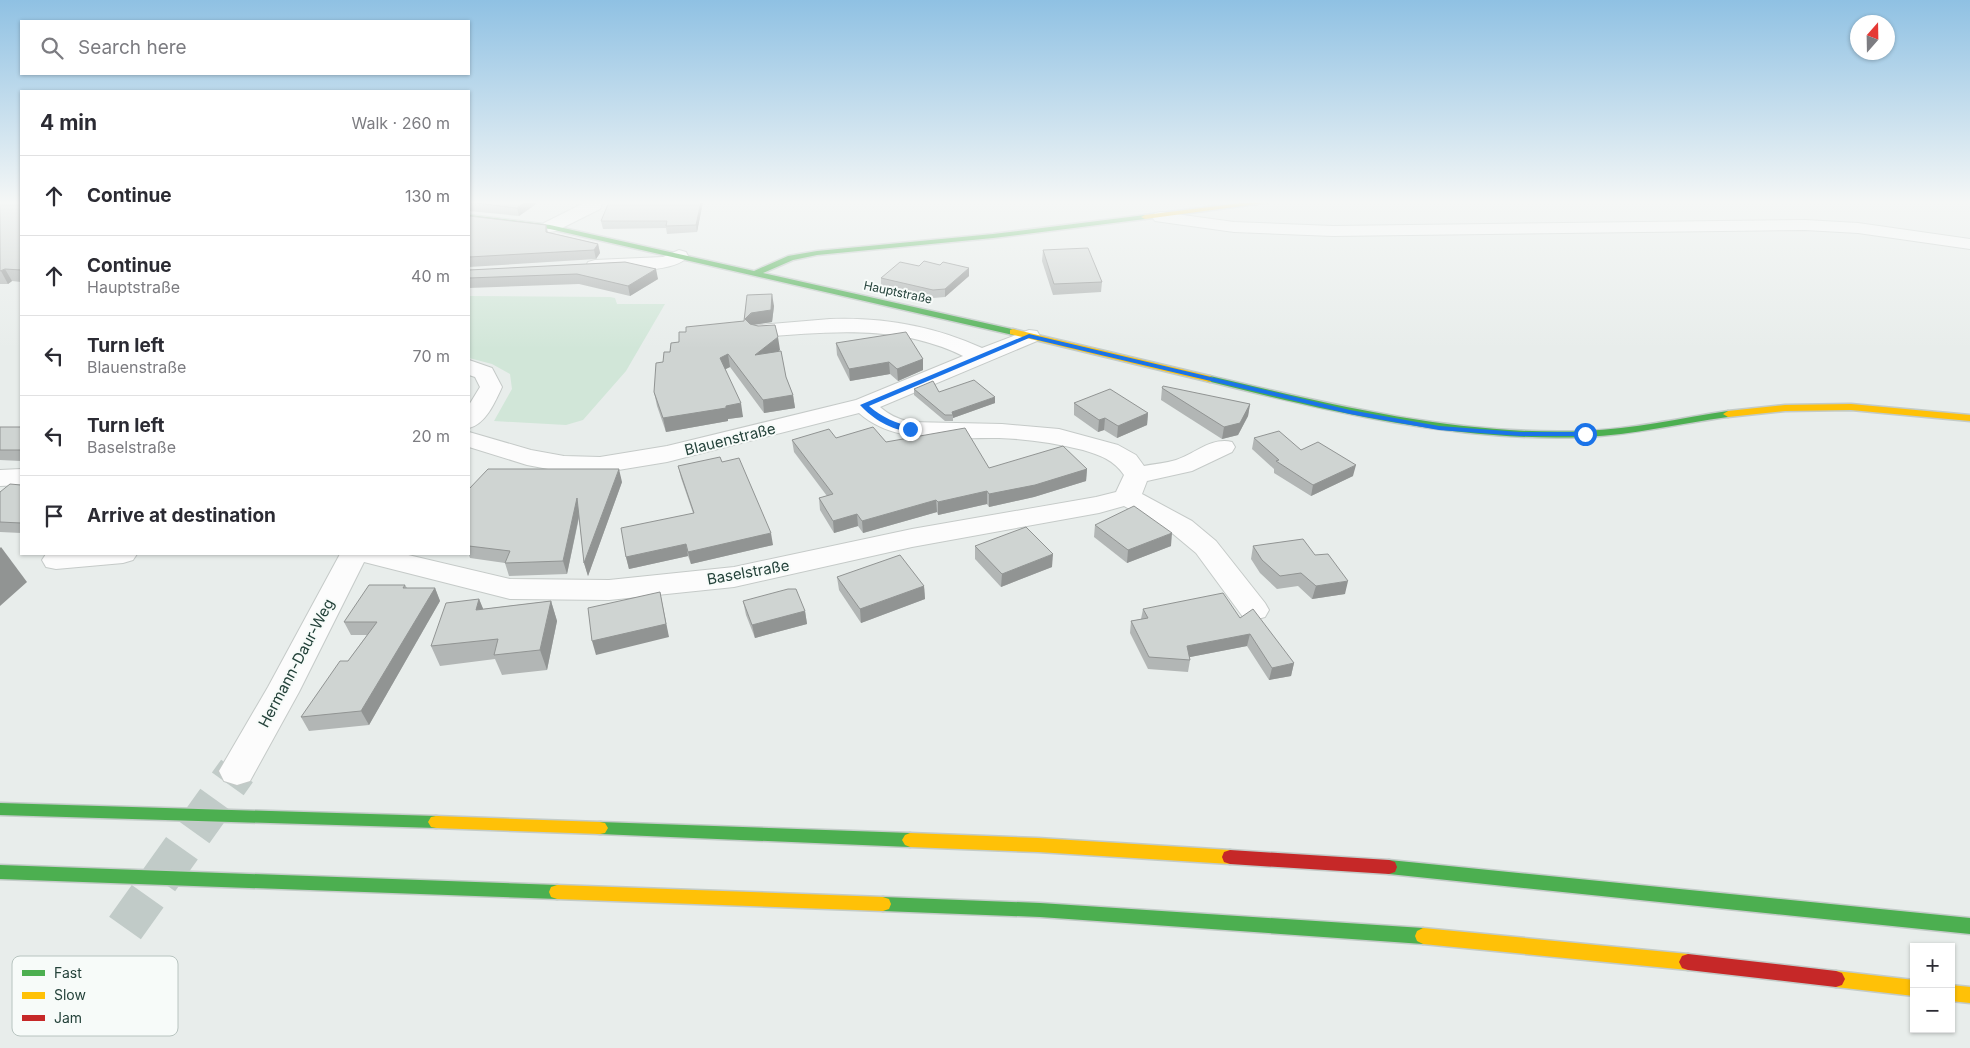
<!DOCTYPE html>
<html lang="en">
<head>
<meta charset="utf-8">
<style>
  :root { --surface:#fff; --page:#f7f7f7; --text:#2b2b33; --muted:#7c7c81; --line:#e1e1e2 }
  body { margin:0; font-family:Inter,sans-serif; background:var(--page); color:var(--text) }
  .controls { position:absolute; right:15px; bottom:15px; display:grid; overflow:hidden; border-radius:0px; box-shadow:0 1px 4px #0004 }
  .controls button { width:45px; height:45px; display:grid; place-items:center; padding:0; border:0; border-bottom:1px solid var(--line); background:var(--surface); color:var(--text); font:25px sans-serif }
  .compass { position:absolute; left:1850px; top:15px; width:45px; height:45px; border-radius:50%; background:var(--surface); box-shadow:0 1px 4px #0004; rotate:20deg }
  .stop { position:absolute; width:15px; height:15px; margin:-11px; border:4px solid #1a73e8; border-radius:50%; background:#fff }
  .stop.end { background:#1a73e8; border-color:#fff; box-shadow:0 1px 5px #0008 }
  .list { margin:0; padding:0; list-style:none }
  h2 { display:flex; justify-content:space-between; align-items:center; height:65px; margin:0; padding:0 20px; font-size:21px }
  h2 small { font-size:16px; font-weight:400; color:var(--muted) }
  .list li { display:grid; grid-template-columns:32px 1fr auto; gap:15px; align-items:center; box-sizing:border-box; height:80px; padding:0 20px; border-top:1px solid var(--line) }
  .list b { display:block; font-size:19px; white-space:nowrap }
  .list p { margin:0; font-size:16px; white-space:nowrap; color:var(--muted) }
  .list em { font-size:16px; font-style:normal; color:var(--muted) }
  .icon { flex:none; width:28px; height:28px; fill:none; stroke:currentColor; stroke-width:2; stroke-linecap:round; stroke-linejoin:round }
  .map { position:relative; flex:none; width:1970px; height:1048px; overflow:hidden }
  .search { position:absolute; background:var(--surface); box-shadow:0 1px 4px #0004; left:20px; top:20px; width:450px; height:55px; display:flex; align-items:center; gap:12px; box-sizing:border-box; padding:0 18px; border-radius:0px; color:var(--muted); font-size:19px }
  .panel { position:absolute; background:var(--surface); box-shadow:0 1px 4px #0004; left:20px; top:90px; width:450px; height:465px; border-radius:0px }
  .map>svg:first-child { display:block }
  .green { fill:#d1e6d8 }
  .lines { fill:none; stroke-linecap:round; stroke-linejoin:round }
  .street-tunnel { stroke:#c1cbc8; stroke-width:39; stroke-dasharray:39 20; stroke-linecap:butt }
  .street-casing { stroke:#c5cac8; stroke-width:2 }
  .fast-casing { stroke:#c3cbc8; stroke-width:3 }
  .slow-casing { stroke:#c3cbc8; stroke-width:3 }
  .jam-casing { stroke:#c3cbc8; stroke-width:3 }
  .street { fill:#fcfcfc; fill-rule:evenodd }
  .fast { fill:#4caf50; fill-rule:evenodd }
  .slow { fill:#ffc107; fill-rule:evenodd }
  .jam { fill:#c62828; fill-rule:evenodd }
  .wall { fill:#b2b6b5 }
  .shaded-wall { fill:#919493 }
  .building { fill:#cfd4d2; stroke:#919493 }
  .route { fill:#1a73e8 }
  .labels { text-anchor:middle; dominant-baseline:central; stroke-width:4; stroke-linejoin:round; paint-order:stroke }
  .far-street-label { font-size:12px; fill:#24423a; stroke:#f7fbf9 }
  .street-label { font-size:15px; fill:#24423a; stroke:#f7fbf9 }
  .key { fill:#f7fbf9; stroke:#b8c4c0; stroke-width:1 }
  .key-label { font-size:14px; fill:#24423a }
</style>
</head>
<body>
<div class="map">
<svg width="1970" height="1048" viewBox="0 0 1970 1048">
  <rect width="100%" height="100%" fill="#e8edeb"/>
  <path class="green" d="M469 296 610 297 615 298 617 304H665L626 371 583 420 566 425 494 421 512 389 510 374 492 364 469 358Z"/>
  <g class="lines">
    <path class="street-tunnel" d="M125 928 237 771"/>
    <g class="street-casing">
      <g id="street">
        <path d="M586 202H603L600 209 556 231 550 232 544 231 541 227 544 223Z"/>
        <path d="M1161 212 1234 222 1333 226 1805 220 1858 223 1970 239V249L1858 233 1805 230 1333 236 1234 232 1155 221 1152 217 1155 213Z"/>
        <path d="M679 250 686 252 688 256C676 274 616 270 595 272L588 270 586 266 588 262 595 260 663 257Z"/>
        <path d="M830 319C882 317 934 326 982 348L1029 330 1037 331 1040 336 1037 341 880 407C889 415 898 419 910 422L1002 424 1059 429 1118 445 1136 455 1144 466C1154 464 1166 463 1176 460 1195 454 1211 437 1232 442L1235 447 1232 452 1192 471 1147 481 1142 494 1192 521 1216 541 1265 603 1269 610 1265 617 1254 620 1243 617 1196 553 1172 533 1124 506 1099 513 912 547 734 587 609 600 510 599 364 562 299 692 250 781 237 785 224 781 219 771 268 687 340 554H404L510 579 609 580 734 567 912 529 1096 497 1116 492 1124 475C1114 460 1100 455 1083 450 1055 443 1028 439 999 438 953 437 896 446 859 413L667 462 600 473 564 472 527 465 469 447V432L531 450 564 456 600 457 667 446 856 400 963 356C898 324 830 332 760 337L753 335 749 331 753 327 760 325Z"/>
        <path d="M469 360 492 368 502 387C495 402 486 424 469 428V405L480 387 475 377 469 375Z"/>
        <path d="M21 469V485L0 486V470Z"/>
        <path d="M46 554H137L133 560 123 563 56 569 46 567 42 560Z"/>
      </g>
    </g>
    <g class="fast-casing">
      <g id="fast">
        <path d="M469 215 550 225 754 271 788 256 817 251 993 234 1145 215 1149 217 1145 219 993 238 817 255 793 260 763 273 1016 330V334L1013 335 550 229 469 219Z"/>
        <path d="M1210 376C1333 405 1457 436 1585 431 1633 429 1681 418 1728 411L1733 414 1728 417C1681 423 1633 435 1585 437 1457 442 1331 412 1207 381L1205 379Z"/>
        <path d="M0 803 436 816 441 817 444 822 441 827 436 828 0 815Z"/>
        <path d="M600 822 910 833 915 835 918 840 915 845 910 847 600 834 595 833 592 828 595 823Z"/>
        <path d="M1389 860 1970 918V934L1389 874 1383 872 1381 867 1383 862Z"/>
        <path d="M0 865 557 885 563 887 565 892 563 897 557 899 0 879Z"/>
        <path d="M883 897 1040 903 1423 928 1429 931 1431 936 1429 941 1423 944 1040 917 883 911 877 909 875 904 877 899Z"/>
      </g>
    </g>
    <g class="slow-casing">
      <g id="slow">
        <path d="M1249 202H1271L1145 219 1141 217 1145 215Z"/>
        <path d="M1013 329 1210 376 1215 379 1210 382 1010 334V330Z"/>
        <path d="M1851 404 1970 415V421L1851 410 1785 411 1728 417 1723 414 1728 411 1785 405Z"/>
        <path d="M436 816 600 822 605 823 608 828 605 833 600 834 436 828 431 827 428 822 431 817Z"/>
        <path d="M910 833 1038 838 1230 850 1236 852 1238 857 1236 862 1230 864 1038 852 910 847 905 845 902 840 905 835Z"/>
        <path d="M557 885 883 897 889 899 891 904 889 909 883 911 557 899 551 897 549 892 551 887Z"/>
        <path d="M1423 928 1688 954 1694 956 1697 962 1694 968 1688 970 1423 944 1417 941 1415 936 1417 931Z"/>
        <path d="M1836 971 1914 980V996L1836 987 1830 985 1827 979 1830 973Z"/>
        <path d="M1951 985 1970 987V1003L1951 1001Z"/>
      </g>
    </g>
    <g class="jam-casing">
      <g id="jam">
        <path d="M1230 850 1389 860 1395 862 1397 867 1395 872 1389 874 1230 864 1224 862 1222 857 1224 852Z"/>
        <path d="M1688 954 1836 971 1842 973 1845 979 1842 985 1836 987 1688 970 1682 968 1679 962 1682 956Z"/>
      </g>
    </g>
    <use href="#street" class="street"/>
    <use href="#fast" class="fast"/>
    <use href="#slow" class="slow"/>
    <use href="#jam" class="jam"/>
  </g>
  <g class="wall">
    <path d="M0 202H21V282L12 281 8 284H0Z"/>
    <path d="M469 202H539L519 216 469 211Z"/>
    <path d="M609 202H703L697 232 667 234 666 228 603 229 601 221Z"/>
    <path d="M469 216 546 225 548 232 598 244 600 253 596 259 469 267Z"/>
    <path d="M1043 250 1102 282 1101 292 1053 295 1042 261Z"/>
    <path d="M625 262 658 279 630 296 579 284 469 288V270Z"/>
    <path d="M940 265 969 268V276L945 297 933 298 881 286V278L919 266Z"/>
    <path d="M774 306 772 322 753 325 780 350 778 351 786 377 793 395 795 408 764 413 730 367 725 369 743 417 728 419V421L666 432 657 406 654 392 663 362 670 352 679 342 686 332 744 321Z"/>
    <path d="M836 343 923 359V370L898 381 890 374 850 381 837 355Z"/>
    <path d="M1162 388 1250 404 1248 416 1238 435 1222 439 1161 400Z"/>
    <path d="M914 389 939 392 995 403 953 418V421H945L914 395Z"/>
    <path d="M1074 403 1148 413 1147 425 1117 438 1104 430 1098 432 1074 415Z"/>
    <path d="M0 427H21V461L0 460Z"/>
    <path d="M836 438 886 442 989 468 1087 469 1086 481 1034 497 989 507 987 504 938 515 937 512 863 533 858 526 834 533 820 510 819 498 827 496 794 452 792 440Z"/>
    <path d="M1254 438 1301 450 1353 476 1311 496 1274 473V469L1252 449Z"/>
    <path d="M722 462 773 545 691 564 688 556 629 569 626 557 693 513 681 478 678 466Z"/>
    <path d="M622 482 588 576 584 563 579 518 567 574 509 576 505 563 470 558 469 555 462 554H469V489Z"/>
    <path d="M21 485V533L0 532V492Z"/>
    <path d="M1095 525 1171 546 1127 563 1094 537Z"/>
    <path d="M975 546 1052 567 1001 587 975 559Z"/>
    <path d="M1253 546 1315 555 1345 594 1312 599 1298 586 1277 589 1260 573 1251 559Z"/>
    <path d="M837 577 924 586 925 599 861 623 839 590Z"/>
    <path d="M405 585 407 588H435L440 601 369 725 309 731 301 717 348 661 367 635H351L344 622Z"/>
    <path d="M479 599 483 609 551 601 557 621 547 670 502 675 495 659 440 666 431 646Z"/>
    <path d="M743 601 805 611 807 624 755 638 746 615Z"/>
    <path d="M1143 609 1240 618 1294 663 1291 676 1269 680 1247 646 1190 657V660L1188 672 1148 669 1130 633 1131 621 1141 619Z"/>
  </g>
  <g class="shaded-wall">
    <path d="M525 202H539L519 216 517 208Z"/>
    <path d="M701 202H703L697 232 696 225Z"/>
    <path d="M598 244 600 253 596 259 594 250Z"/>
    <path d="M969 268V276L945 297V289Z"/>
    <path d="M5 269 12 281 8 284 1 271Z"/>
    <path d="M656 269 658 279 630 296 628 286Z"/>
    <path d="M772 294 774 306 772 322 752 325 747 331 745 319Z"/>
    <path d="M778 337 780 350 757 368 755 355Z"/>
    <path d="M728 354 730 367 722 371 720 358Z"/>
    <path d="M923 359V370L898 381 897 369Z"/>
    <path d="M889 362 890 374 850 381 849 369Z"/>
    <path d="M793 395 795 408 764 413 763 400Z"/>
    <path d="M995 397V403L953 418V415L952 412Z"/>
    <path d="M741 403 743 417 728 419V421L666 432 663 418Z"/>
    <path d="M1250 404 1248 416 1238 435 1222 439 1224 427Z"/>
    <path d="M1148 413 1147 425 1117 438 1118 426Z"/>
    <path d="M1105 418 1104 430 1098 432 1099 420Z"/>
    <path d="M1356 465 1353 476 1311 496 1313 485Z"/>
    <path d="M619 469 622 482 588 576 584 563Z"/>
    <path d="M1087 469 1086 481 1034 497 989 507V494Z"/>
    <path d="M987 491V504L938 515V502Z"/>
    <path d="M577 498 580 511 567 574 563 561Z"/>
    <path d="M936 500 937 512 863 533 862 521Z"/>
    <path d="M857 514 858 526 834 533 833 521Z"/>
    <path d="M771 533 773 545 691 564 688 552Z"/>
    <path d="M1172 533 1171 546 1127 563 1128 550Z"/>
    <path d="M686 544 688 556 629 569 626 557Z"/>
    <path d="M1 547 27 582 0 606V548Z"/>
    <path d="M1053 554 1052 567 1001 587 1002 574Z"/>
    <path d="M1348 581 1345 594 1312 599 1316 586Z"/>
    <path d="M924 586 925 599 861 623 860 609Z"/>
    <path d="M435 588 440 601 369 725 361 711Z"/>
    <path d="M660 592 669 637 596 655 592 641Z"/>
    <path d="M479 599 487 618 476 610Z"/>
    <path d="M551 601 557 621 547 670 540 650Z"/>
    <path d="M805 611 807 624 755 638 752 625Z"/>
    <path d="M1250 634 1247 646 1185 658 1187 646Z"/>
    <path d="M1294 663 1291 676 1269 680 1272 668Z"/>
  </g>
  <g class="building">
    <path d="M0 202H21V270L5 269 0 271Z"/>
    <path d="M469 202H525L517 208Z"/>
    <path d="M609 202H701L696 225 666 226 667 221H601Z"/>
    <path d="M469 216 546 225V232L598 244 594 250 469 257Z"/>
    <path d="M1088 248 1102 282 1054 284 1043 250Z"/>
    <path d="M924 261 940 265 943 262 969 268 945 289 933 290 881 278 900 262 919 266Z"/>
    <path d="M625 262 656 269 628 286 577 274 469 278V270Z"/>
    <path d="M772 294 771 310 751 313 745 319 750 324 758 326 775 325 778 337 755 355 781 351 786 377 793 395 763 400 728 354 720 358 741 403 726 406V408L663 418 654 392 656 363 663 362 664 352H670L671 343 679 342V332H686V327L744 321 747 295Z"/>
    <path d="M906 332 923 359 897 369 889 362 849 369 836 343Z"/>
    <path d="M974 380 995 397 952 412 953 415H945L914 389 933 381 939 392Z"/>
    <path d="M1163 386 1250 404 1240 423 1224 427 1162 388Z"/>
    <path d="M1110 389 1148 413 1118 426 1105 418 1099 420 1074 403Z"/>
    <rect x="0" y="427" width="21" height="23"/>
    <path d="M873 427 886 442 965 428 989 468 1063 446 1087 469 1035 485 989 494 987 491 938 502 936 500 862 521 857 514 833 521 819 498 833 494 792 440 829 429 836 438Z"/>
    <path d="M1279 431 1301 450 1318 442 1356 465 1313 485 1276 461 1279 460 1254 438Z"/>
    <path d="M720 457 722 462 739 458 771 533 688 552 686 544 626 557 621 528 694 513 678 466Z"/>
    <path d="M488 469H619L584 563 577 498 563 561 505 563 510 551 469 546V489Z"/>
    <path d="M10 484 21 485V523L0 522V492Z"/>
    <path d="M1134 506 1172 533 1128 550 1095 525Z"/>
    <path d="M1026 527 1053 554 1002 574 975 546Z"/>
    <path d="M1303 539 1315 555 1328 554 1348 581 1316 586 1301 573 1280 576 1262 560 1253 546Z"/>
    <path d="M900 555 924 586 860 609 837 577Z"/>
    <path d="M369 585H405L403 588H435L361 711 301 717 340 661H348L377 622H344Z"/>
    <path d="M788 589H796L805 611 752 625 743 601Z"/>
    <path d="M660 592 666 624 592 641 588 608Z"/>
    <path d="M1223 593 1240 618 1253 609 1294 663 1272 668 1250 634 1187 646 1190 660 1149 657 1131 621 1148 618 1143 609Z"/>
    <path d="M479 599 476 610 551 601 540 650 494 655 498 639 431 646 446 603Z"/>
  </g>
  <linearGradient id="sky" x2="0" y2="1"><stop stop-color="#8fc1e3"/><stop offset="0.58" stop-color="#f5f7f6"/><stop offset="1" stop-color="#f5f7f6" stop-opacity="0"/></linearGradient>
  <rect width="1970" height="349" fill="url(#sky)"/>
  <path class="route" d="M1029 334 1350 410 1439 426 1520 432H1585L1589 434 1585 436H1520L1439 430 1350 414 1029 338 869 406C883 418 895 423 913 427V431C893 432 873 419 860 405Z"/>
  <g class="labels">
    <g class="far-street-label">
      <text transform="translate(898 292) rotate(12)">Hauptstraße</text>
    </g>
    <g class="street-label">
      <text transform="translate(730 439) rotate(-14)">Blauenstraße</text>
      <text transform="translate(748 572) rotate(-10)">Baselstraße</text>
      <text transform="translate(296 663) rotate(-62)">Hermann-Daur-Weg</text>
    </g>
  </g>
  <rect x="12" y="956" width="166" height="80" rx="8" class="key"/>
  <rect x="22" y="970" width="23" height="6" fill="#4caf50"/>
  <rect x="22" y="992" width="23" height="7" fill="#ffc107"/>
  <rect x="22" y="1015" width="23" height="6" fill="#c62828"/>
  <g class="key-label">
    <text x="54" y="978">Fast</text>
    <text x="54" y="1000">Slow</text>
    <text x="54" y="1023">Jam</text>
  </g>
</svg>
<div class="controls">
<button>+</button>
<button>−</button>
</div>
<svg class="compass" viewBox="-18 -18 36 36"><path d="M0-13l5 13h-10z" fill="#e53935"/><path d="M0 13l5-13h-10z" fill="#7c7c81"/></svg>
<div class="stop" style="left:1585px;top:434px"></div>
<div class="stop end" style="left:910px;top:429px"></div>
<div class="search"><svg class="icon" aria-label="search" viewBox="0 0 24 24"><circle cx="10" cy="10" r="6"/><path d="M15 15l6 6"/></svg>Search here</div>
<section class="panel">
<h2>4 min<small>Walk · 260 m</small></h2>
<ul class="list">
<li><svg class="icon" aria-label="ahead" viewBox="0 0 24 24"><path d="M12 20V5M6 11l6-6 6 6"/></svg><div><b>Continue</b></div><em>130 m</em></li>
<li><svg class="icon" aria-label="ahead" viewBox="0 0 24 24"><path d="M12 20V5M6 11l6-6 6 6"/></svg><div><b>Continue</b><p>Hauptstraße</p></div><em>40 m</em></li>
<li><svg class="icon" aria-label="left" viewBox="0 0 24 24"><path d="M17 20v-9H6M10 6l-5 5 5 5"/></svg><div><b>Turn left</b><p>Blauenstraße</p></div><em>70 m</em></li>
<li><svg class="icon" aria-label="left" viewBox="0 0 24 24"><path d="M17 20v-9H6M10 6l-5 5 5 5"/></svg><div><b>Turn left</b><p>Baselstraße</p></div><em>20 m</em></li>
<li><svg class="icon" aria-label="arrive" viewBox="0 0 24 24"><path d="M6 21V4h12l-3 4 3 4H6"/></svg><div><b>Arrive at destination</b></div></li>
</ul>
</section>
</div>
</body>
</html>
